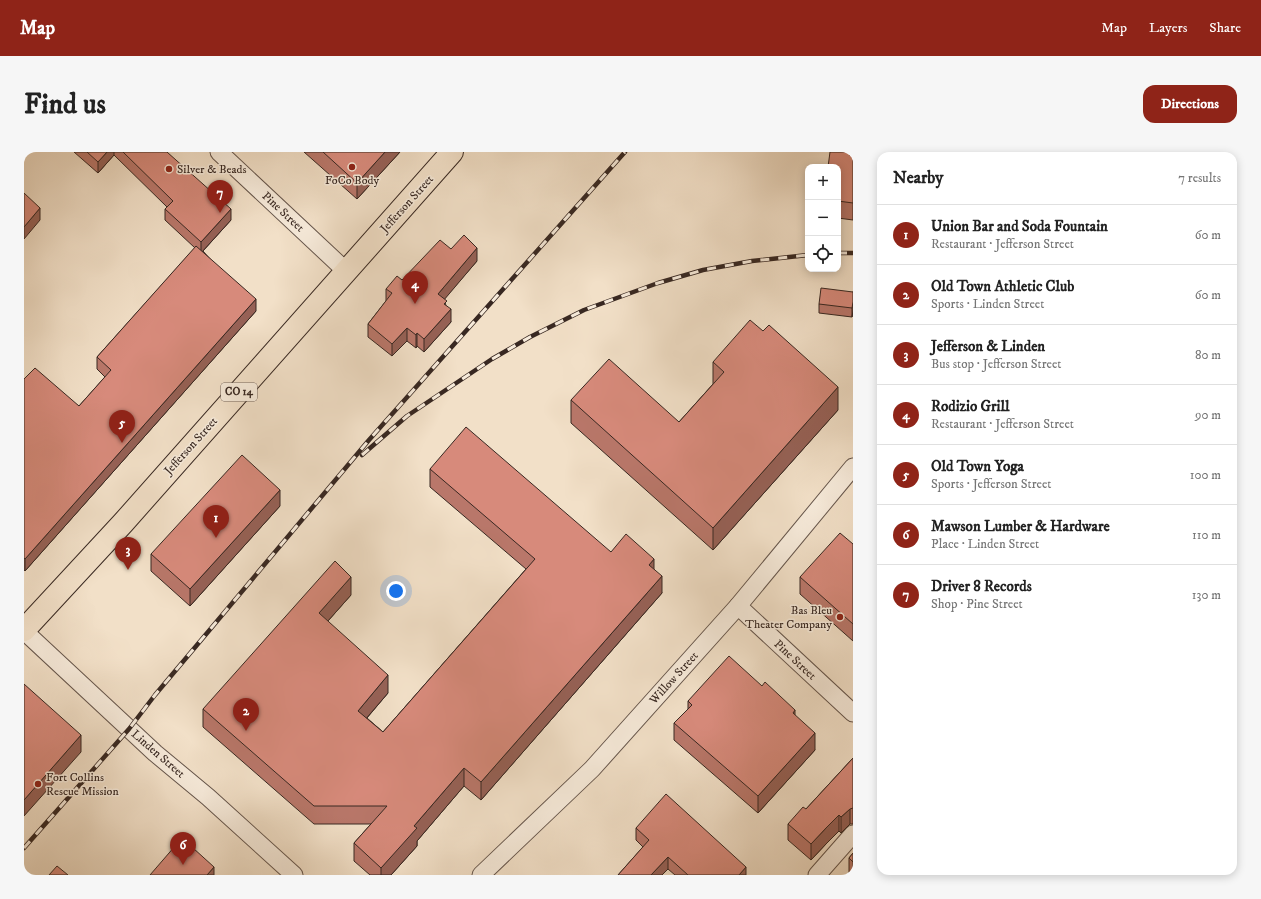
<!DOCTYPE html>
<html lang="en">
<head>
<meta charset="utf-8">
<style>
  :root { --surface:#fff; --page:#f6f6f6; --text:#222; --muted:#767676; --line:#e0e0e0; --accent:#8f2418 }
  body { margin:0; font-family:"IM FELL DW Pica",serif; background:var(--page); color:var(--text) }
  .controls { position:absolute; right:12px; top:12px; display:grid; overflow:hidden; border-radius:8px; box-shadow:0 2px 10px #0003 }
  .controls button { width:36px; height:36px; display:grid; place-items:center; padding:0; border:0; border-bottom:1px solid var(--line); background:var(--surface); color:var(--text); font:20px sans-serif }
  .you { position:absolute; left:372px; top:439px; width:14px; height:14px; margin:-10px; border:3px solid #fff; border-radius:50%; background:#1a73e8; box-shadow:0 0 0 6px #1a73e833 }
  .badge { display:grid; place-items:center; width:26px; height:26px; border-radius:50%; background:var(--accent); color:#fff; font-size:13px; font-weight:700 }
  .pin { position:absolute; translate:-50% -33px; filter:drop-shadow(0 1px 2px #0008) }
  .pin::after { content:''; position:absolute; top:21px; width:14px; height:12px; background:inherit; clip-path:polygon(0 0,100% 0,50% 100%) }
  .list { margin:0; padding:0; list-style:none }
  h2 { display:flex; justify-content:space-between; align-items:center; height:52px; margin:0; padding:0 16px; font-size:17px }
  h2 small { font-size:13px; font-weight:400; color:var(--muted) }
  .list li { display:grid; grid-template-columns:26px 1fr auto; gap:12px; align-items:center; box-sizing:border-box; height:60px; padding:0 16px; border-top:1px solid var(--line) }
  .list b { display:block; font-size:15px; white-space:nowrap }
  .list p { margin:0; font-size:13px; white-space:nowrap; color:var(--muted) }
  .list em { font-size:13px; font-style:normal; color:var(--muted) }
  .icon { flex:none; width:22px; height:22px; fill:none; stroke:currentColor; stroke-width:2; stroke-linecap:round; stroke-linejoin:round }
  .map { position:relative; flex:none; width:829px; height:723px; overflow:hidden; border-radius:12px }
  header { display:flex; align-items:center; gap:24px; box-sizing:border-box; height:56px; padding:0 20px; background:var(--accent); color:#fff }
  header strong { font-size:19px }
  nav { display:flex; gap:22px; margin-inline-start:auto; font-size:14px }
  .intro { display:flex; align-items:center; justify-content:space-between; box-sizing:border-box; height:96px; padding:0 24px }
  h1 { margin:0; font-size:28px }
  .button { padding:10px 18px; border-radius:12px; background:var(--accent); color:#fff; font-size:14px; font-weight:700 }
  main { display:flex; gap:24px; padding:0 24px }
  aside { flex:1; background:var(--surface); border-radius:12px; box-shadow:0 2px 10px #0003 }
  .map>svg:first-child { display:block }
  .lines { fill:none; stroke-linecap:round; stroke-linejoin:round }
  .minor-casing { stroke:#66564c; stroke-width:19 }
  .trunk-casing { stroke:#382822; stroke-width:24 }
  .minor { stroke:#f7ebdb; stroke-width:17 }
  .trunk { stroke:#f2e0c8; stroke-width:22 }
  .rail-casing { stroke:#382822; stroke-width:4.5 }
  .rail { stroke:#f7ebdb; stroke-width:3; stroke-dasharray:9; stroke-linecap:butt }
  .wall { fill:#b9776a; stroke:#382822 }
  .shaded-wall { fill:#966156; stroke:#382822 }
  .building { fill:#d78a7b; stroke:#382822 }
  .poi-dot { fill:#8f2418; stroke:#f7ebdb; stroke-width:1.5 }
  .labels { text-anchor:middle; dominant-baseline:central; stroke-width:3; stroke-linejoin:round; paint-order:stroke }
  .shield { fill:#f7ebdb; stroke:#71625a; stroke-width:1 }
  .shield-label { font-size:11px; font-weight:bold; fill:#382822 }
  .poi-label { font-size:12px; fill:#382822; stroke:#f7ebdb; text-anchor:start }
  .street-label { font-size:12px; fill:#382822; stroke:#f7ebdb }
</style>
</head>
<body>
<header>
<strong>Map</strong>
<nav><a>Map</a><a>Layers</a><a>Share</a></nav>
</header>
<div class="intro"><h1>Find us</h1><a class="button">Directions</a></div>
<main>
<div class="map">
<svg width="829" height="723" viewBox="0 0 829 723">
  <rect width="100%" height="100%" fill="#f2e0c8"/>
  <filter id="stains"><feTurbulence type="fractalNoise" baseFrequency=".005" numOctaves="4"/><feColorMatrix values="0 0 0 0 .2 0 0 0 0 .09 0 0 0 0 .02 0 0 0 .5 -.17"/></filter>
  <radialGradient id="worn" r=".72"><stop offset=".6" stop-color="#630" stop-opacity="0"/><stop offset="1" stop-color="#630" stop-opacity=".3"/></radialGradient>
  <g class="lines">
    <g class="minor-casing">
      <g id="minor">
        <path d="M195 0 322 119"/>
        <path d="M714 454 829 561"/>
        <path d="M0 479 131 601 184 645 270 723"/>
        <path d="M457 723 568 617 714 454 829 315"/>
        <path d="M793 723 829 682"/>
      </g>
    </g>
    <g class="trunk-casing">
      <path id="trunk" d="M0 478 99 371 428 0"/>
    </g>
    <use href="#minor" class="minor"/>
    <use href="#trunk" class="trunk"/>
    <g class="rail-casing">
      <g id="rail">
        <path d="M814 101H829"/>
        <path d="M338 303 383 264 468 207 506 185 560 158 634 131 679 118 728 109 784 103"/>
        <path d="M0 696 105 577 131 543 345 288 601 0"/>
      </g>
    </g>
    <use href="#rail" class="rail"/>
  </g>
  <g class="wall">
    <path d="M50 0H143L207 68 179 99 232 159 1 419 0 418V227L55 254 81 225 73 217V205L171 96 141 68V57L143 55 90 3 74 21Z"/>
    <path d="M280 0H376L333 47Z"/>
    <path d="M829 0V68L814 66V15Z"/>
    <path d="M427 97 453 109 420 147 427 170 400 200 393 194 392 196 383 189 368 204 344 185V172L362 149V137L378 128Z"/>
    <path d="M829 140V159L828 165 795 161V152Z"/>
    <path d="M689 210 814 258 689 398 547 271V248L655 270 689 232Z"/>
    <path d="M406 317 587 400 630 417 638 441 457 648 440 634 393 689V694L367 723H346L330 709V691L347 672H290L179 575V557L327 443 304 469 364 541 343 566 359 580 502 417 406 335Z"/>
    <path d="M256 354 166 454 127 419V402Z"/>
    <path d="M829 392V489L776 442V425Z"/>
    <path d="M664 549 771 564 791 598 734 661 650 588V571L664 557Z"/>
    <path d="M829 606V672H826L817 681 815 679 802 692 787 708 764 688V672L782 657Z"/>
    <path d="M612 676 722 723H651L644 717 638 723H594L619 695 612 688Z"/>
    <path d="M829 701V723H826L825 722V706Z"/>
  </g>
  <g class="shaded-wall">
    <path d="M83 0H90V3L74 21V10Z"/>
    <path d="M361 0H376L333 47V31Z"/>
    <path d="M16 56V68L0 87V75Z"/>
    <path d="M207 57V68L177 101V90Z"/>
    <path d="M453 96V109L414 155V142Z"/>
    <path d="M232 147V159L1 419V407Z"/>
    <path d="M829 150V159L828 165V156Z"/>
    <path d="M427 157V170L400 200V187Z"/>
    <path d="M383 176V189L368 204V192Z"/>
    <path d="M393 181V194L392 196V183Z"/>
    <path d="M814 235V258L689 398V376Z"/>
    <path d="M256 338V354L166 454V437Z"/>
    <path d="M630 407V425L625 413Z"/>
    <path d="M638 424V441L457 648V630Z"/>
    <path d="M327 425V443L295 479V461Z"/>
    <path d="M364 523V541L334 576V559Z"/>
    <path d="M771 558V575L769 561Z"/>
    <path d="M791 581V598L734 661V644Z"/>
    <path d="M57 583V600L0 664V648Z"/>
    <path d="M440 616V634L393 689V694L367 723H357V716L390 674Z"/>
    <path d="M826 657V672L817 681V665Z"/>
    <path d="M815 663V679L802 692 787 708V692L802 676Z"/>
    <path d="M644 705V717L638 723H627Z"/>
    <path d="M190 715V723H183Z"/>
    <path d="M722 715V723H715Z"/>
  </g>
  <g class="building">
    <path d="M63 0H83L74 10Z"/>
    <path d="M99 0H143L207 57 177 90 141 57 149 49Z"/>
    <path d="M299 0H361L333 31Z"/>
    <path d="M806 0H829V51L814 49V15H804Z"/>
    <path d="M0 41 16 56 0 75Z"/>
    <path d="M440 83 453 96 414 142 423 149 420 152 427 157 400 187 393 181 392 183 383 176 368 192 344 172 368 141 362 137 373 124 378 128 416 88 427 97Z"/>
    <path d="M172 94 232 147 1 407 0 406V227L11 216 55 254 87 218 73 205Z"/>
    <path d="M797 136 829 140V150L828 156 795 152Z"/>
    <path d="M726 168 739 179 745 173 814 235 689 376 547 248 585 207 655 270 700 220 689 210Z"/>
    <path d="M442 275 587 400 602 382 630 407 625 413 638 424 457 630 440 616 390 674 393 676 357 716 330 691 363 654H290L179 557 311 409 327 425 295 461 364 523 334 559 359 580 511 407 406 317Z"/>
    <path d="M218 303 256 338 166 437 127 402Z"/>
    <path d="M816 381 829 392V472L776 425Z"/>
    <path d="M705 504 738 534 741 530 771 558 769 561 791 581 734 644 650 571 668 553 664 549Z"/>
    <path d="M0 532 57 583 0 648Z"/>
    <path d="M829 606V656L826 657 817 665 815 663 802 676 787 692 764 672 779 655 782 657Z"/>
    <path d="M642 642 722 715 715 723H664L644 705 627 723H594L625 688 612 676Z"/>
    <path d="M158 686 190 715 183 723H126Z"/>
    <path d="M829 701V710L825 706Z"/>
    <path d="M33 714 44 723H25Z"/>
  </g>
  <g class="poi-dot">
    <circle cx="328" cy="15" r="4"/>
    <circle cx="145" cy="17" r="4"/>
    <circle cx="816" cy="465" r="4"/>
    <circle cx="14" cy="632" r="4"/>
  </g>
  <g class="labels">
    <rect class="shield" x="197" y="231" width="36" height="18" rx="3"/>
    <g class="shield-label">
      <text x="215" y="240">CO 14</text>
    </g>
    <g class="poi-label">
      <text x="153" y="17">Silver &amp; Beads</text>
      <text x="328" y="28" text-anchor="middle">FoCo Body</text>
      <text x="808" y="458" text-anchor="end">Bas Bleu<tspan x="808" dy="14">Theater Company</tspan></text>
      <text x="22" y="625">Fort Collins<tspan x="22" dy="14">Rescue Mission</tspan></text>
    </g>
    <g class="street-label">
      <text transform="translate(383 52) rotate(-48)">Jefferson Street</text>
      <text transform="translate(259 60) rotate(43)">Pine Street</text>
      <text transform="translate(167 294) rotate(-48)">Jefferson Street</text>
      <text transform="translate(771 508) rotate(43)">Pine Street</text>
      <text transform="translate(650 526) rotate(-48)">Willow Street</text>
      <text transform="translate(134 602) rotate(41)">Linden Street</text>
    </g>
  </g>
  <rect width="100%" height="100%" filter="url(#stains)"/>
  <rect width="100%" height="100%" fill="url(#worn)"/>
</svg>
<div class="controls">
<button>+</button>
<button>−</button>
<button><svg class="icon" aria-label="locate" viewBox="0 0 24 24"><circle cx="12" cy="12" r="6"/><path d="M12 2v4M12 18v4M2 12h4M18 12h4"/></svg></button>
</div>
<div class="you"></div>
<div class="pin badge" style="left:192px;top:386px">1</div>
<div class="pin badge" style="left:222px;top:579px">2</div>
<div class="pin badge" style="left:104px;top:418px">3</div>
<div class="pin badge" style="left:391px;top:152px">4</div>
<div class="pin badge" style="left:98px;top:291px">5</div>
<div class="pin badge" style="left:159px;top:713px">6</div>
<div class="pin badge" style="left:196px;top:61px">7</div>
</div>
<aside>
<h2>Nearby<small>7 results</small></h2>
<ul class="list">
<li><span class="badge">1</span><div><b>Union Bar and Soda Fountain</b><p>Restaurant · Jefferson Street</p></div><em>60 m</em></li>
<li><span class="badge">2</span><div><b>Old Town Athletic Club</b><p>Sports · Linden Street</p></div><em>60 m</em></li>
<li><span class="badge">3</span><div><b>Jefferson &amp; Linden</b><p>Bus stop · Jefferson Street</p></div><em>80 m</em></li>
<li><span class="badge">4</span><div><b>Rodizio Grill</b><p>Restaurant · Jefferson Street</p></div><em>90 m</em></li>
<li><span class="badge">5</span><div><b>Old Town Yoga</b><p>Sports · Jefferson Street</p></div><em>100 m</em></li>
<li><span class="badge">6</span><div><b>Mawson Lumber &amp; Hardware</b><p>Place · Linden Street</p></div><em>110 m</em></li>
<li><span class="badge">7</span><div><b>Driver 8 Records</b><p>Shop · Pine Street</p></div><em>130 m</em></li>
</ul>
</aside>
</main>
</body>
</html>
